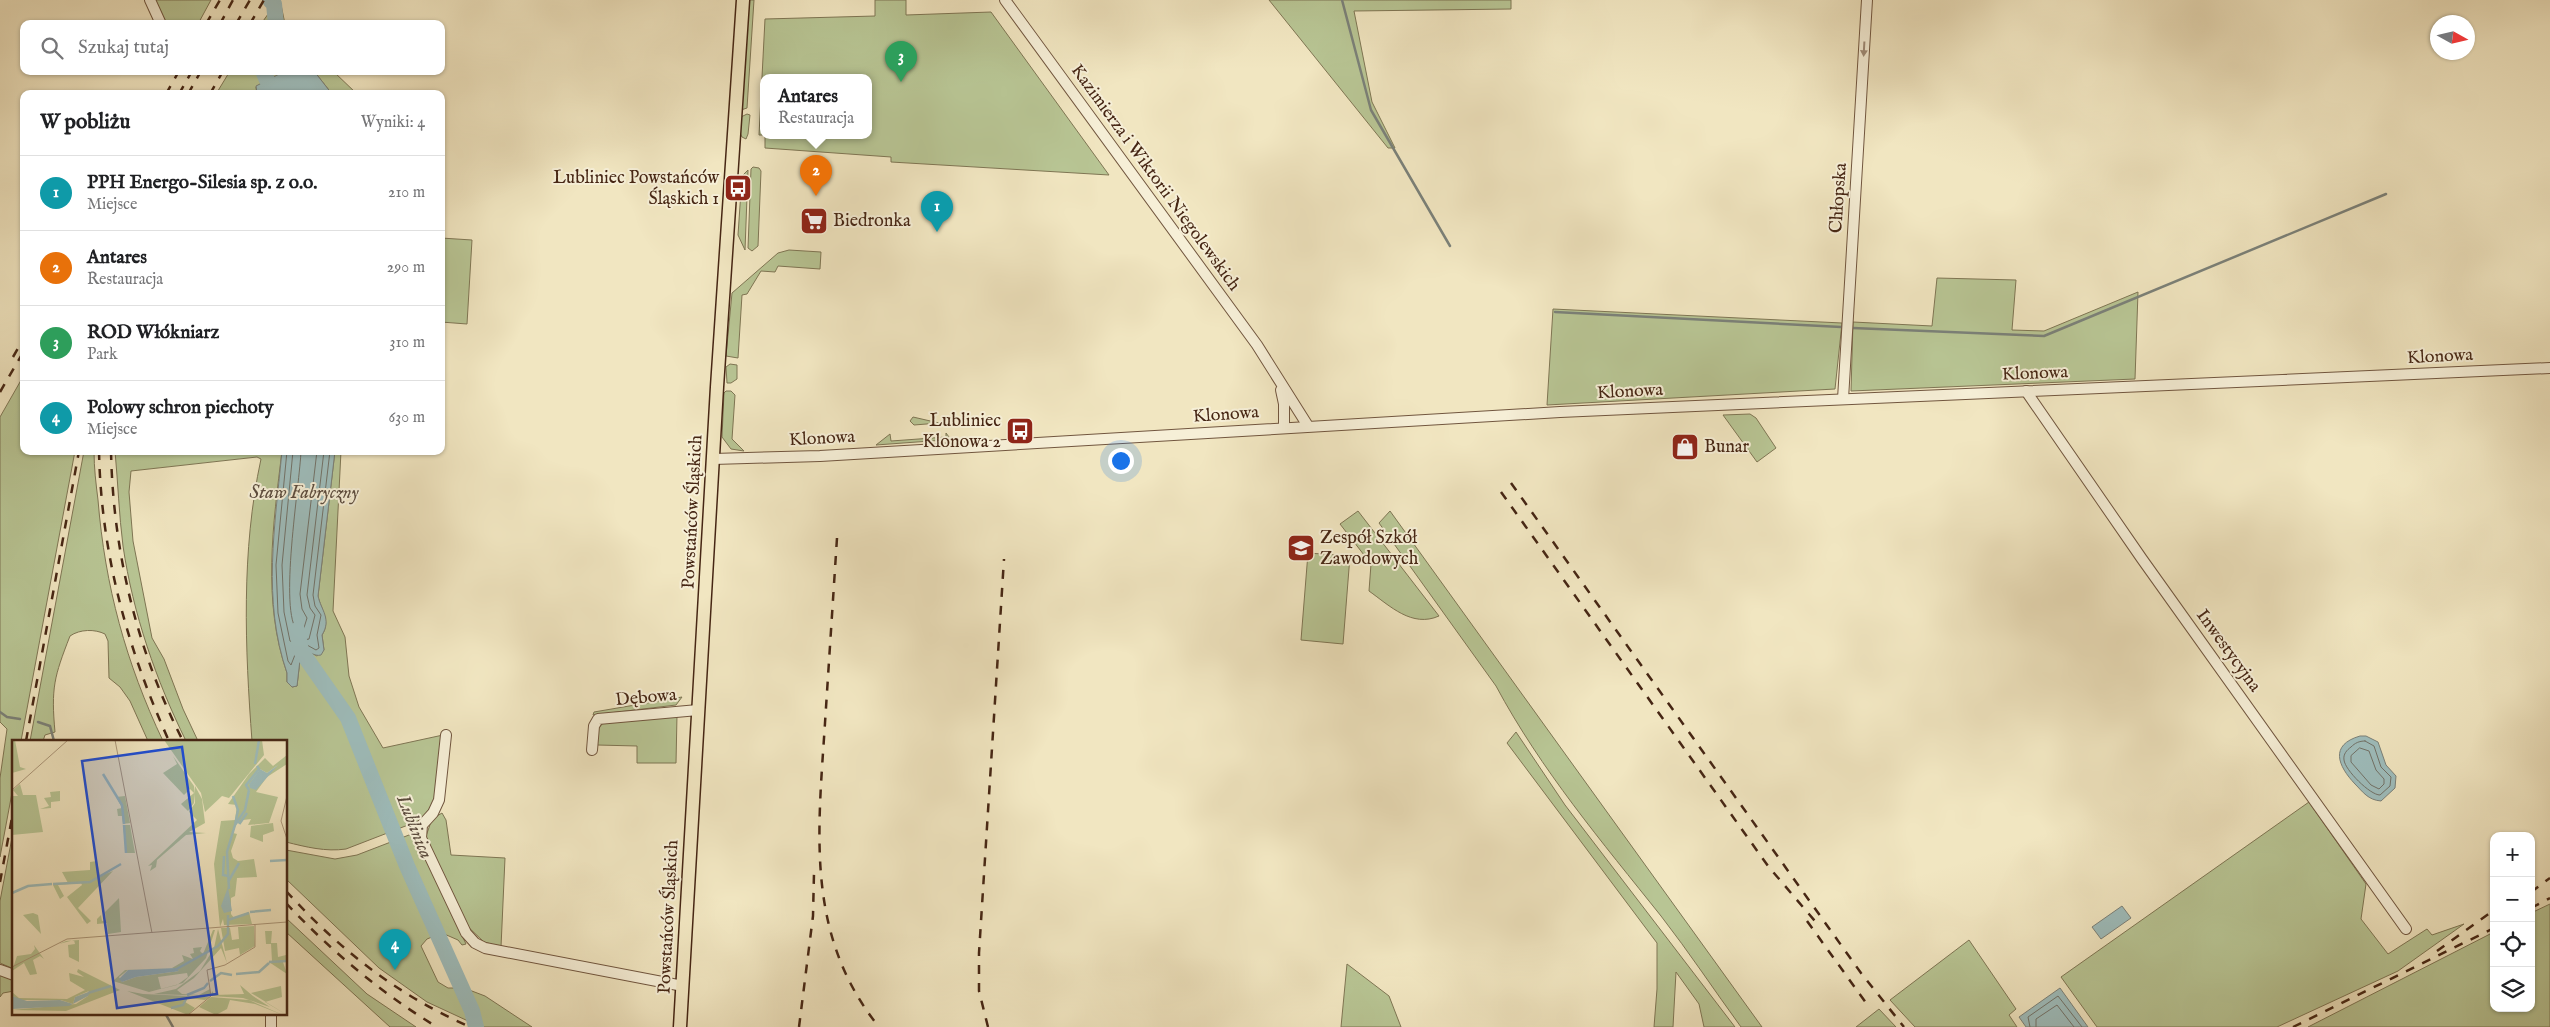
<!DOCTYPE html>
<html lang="pl">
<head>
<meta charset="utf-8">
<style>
  :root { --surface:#fff; --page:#f2f2f2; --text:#202124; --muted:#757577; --line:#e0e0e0; --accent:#8f2418 }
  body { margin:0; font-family:"IM FELL English",serif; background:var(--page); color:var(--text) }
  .controls { position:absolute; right:15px; bottom:15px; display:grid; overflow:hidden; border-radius:10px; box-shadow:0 1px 4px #0004 }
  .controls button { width:45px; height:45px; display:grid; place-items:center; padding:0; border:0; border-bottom:1px solid var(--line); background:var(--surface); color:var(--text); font:25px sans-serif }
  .compass { position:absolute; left:2430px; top:15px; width:45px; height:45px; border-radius:50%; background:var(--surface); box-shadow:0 1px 4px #0004; rotate:98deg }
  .you { position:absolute; left:1120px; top:460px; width:18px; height:18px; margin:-12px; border:4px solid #fff; border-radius:50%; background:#1a73e8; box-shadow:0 0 0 8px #1a73e833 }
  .badge { display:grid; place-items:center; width:32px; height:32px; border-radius:50%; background:var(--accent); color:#fff; font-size:16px; font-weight:700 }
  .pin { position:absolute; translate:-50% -41px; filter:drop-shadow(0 1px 2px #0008) }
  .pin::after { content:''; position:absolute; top:26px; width:18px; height:15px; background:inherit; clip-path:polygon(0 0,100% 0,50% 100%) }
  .popup { position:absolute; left:760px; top:74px; width:112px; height:65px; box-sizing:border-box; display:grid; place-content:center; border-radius:10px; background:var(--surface); filter:drop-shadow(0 1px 4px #0005); font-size:16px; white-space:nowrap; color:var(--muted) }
  .popup b { font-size:19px; color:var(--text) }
  .popup::after { content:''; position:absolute; left:50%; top:100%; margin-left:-10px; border:10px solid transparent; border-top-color:var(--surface) }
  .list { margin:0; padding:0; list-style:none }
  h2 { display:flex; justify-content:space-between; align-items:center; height:65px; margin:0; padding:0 20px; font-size:21px }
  h2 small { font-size:16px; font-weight:400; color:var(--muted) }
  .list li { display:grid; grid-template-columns:32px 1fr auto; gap:15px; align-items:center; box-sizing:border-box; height:75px; padding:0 20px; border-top:1px solid var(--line) }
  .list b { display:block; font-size:19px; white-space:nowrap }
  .list p { margin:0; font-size:16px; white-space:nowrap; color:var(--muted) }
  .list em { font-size:16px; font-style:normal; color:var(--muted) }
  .icon { flex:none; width:28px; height:28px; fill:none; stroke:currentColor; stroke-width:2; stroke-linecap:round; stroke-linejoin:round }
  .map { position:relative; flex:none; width:2550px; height:1027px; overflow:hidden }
  .search { position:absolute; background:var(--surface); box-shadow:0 1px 4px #0004; left:20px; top:20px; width:425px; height:55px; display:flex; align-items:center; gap:12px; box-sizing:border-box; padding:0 18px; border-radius:10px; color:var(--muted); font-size:19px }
  .panel { position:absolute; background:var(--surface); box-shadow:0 1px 4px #0004; left:20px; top:90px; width:425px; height:365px; border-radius:10px }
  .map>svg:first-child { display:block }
  .green { fill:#b8c594; stroke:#7f7654; fill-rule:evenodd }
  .water { fill:#9ebdbc; stroke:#7b8179 }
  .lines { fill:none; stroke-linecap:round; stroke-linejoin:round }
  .shore { stroke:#727268; stroke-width:1 }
  .stream { stroke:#7b8179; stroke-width:2.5 }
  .river { stroke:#9ebdbc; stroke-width:16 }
  .minor-casing { stroke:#71563f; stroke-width:12 }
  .major-casing { stroke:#462614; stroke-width:15 }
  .minor { stroke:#f6efd7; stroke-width:10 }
  .major { stroke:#f1e6c1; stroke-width:12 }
  .rail { stroke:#462614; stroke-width:2.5; stroke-dasharray:9 9; stroke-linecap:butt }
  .oneway { fill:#9e8a76 }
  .labels { text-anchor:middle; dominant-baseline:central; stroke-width:4; stroke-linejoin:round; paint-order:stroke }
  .poi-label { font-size:18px; fill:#462614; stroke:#f6efd7; text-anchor:start }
  .street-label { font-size:18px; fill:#462614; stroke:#f6efd7 }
  .water-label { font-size:19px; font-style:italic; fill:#5c4c3e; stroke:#f6efd7 }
  .inset-river { fill:none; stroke:#9ebdbc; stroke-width:2.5 }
  .inset-road { fill:none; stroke:#ad997c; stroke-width:1 }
  .view { fill:#1d4ed8; fill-opacity:0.15; stroke:#1d4ed8; stroke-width:2.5 }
  .inset-edge { fill:none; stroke:#462614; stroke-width:2.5 }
</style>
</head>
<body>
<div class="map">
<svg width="2550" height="1027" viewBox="0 0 2550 1027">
  <rect width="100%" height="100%" fill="#f1e6c1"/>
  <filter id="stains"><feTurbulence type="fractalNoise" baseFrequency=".004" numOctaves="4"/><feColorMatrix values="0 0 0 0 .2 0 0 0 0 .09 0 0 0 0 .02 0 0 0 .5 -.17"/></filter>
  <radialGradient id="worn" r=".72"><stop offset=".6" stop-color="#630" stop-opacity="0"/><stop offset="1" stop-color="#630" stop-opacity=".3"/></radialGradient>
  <g class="green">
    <path d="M154 0H211L198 24H165Z"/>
    <path d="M278 0H280L285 24H261Z"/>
    <path d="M748 0H754L747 108 741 110Z"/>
    <path d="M875 0H906V15L991 12 1109 175 891 162V157L765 148V135H759L765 19 875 16ZM764 77H868V135H764Z"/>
    <path d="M1269 0H1511V9L1354 11 1372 102 1395 148H1388Z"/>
    <path d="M230 71H285V72L256 87 257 94H216Z"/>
    <path d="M314 71H333L357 94H332Z"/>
    <path d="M747 114 750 115 748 134 746 139 742 137 739 131 741 117Z"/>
    <path d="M753 167 759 168 761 171 758 246 752 251 748 248 751 169Z"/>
    <path d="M748 170 745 250 738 235 742 176Z"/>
    <path d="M441 238 472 240 467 324 441 322Z"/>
    <path d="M789 250 821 252 820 269 778 266 775 272 761 271 747 294 742 295 738 358 726 356 732 293 778 253Z"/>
    <path d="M1937 278 2016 280 2012 330 2044 331 2138 292 2135 379 1851 391 1853 322 1932 326Z"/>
    <path d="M1553 309 1842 323 1835 389 1547 405Z"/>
    <path d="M730 364 737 365V379L731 383H727L726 367Z"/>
    <path d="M24 375V451H75L21 741H14V782L0 857V778L7 729 0 722V417Z"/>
    <path d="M726 391H731L735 395 732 439 744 451 731 449 722 437 724 393Z"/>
    <path d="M1750 414 1756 418 1776 448 1757 462 1723 415Z"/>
    <path d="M913 417 939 423 914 425 910 421Z"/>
    <path d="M946 433 949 437 944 440 876 445 890 434 891 441 946 437Z"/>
    <path d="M84 451H94C94 468 96 484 98 500 105 586 126 663 163 741H148L130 701 120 687 109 678 108 641 105 634C95 629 80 629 70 636 54 677 51 688 55 732L45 735 43 741H30Z"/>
    <path d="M115 451H282C273 525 262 601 287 673V682L292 687 297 686 301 651 306 650 317 656 324 650 322 635C331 621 321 610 318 596L335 451H341L333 611 345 637 349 676 359 707 383 748 443 735 437 793 432 805 421 820 346 849C326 852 306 847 286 842V741H252C245 648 241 551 261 459L257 457 131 471 129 492 133 541 152 638 164 659 183 709 198 741H186C156 680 133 614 123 546 119 515 118 483 115 451Z"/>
    <path d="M1358 511 1439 616C1412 628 1390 606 1369 591L1371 564 1340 524Z"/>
    <path d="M1390 511 1762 1027H1741C1714 990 1689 952 1661 916 1602 842 1541 770 1496 686L1379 523Z"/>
    <path d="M1308 553 1350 556 1343 644 1301 640Z"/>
    <path d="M682 697 676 705 593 715 594 712Z"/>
    <path d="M677 715 676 763H637V746L597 745 598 729 603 723Z"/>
    <path d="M1516 732 1565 805 1735 1027H1704L1699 1004 1676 972 1673 1027H1654L1657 989V943L1507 743Z"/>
    <path d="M2309 802 2366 884 2361 919 2388 954 2427 929 2432 935 2464 924 2398 971 2277 1027H2097L2061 977Z"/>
    <path d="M442 813 446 820 451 855 505 858 501 947 484 942 464 923 425 839 432 819Z"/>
    <path d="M14 827V969L0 963V901Z"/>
    <path d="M409 835 416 838 466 944 462 945 458 940 442 933 427 939 421 946 438 982 448 988H464L485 996 532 1027H481L427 1002 379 968 286 879V850L335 859 357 855Z"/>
    <path d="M2550 904V1027H2308L2494 932V1008H2531V913Z"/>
    <path d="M286 918 367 994 416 1027H390L286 932Z"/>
    <path d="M1969 940 2016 1009 2009 1015 2017 1027H1915L1890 1000Z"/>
    <path d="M1347 964 1389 996 1401 1027H1341Z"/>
    <path d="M0 974 14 979V991L3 993 0 997Z"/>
    <path d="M1879 1009 1896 1027H1856Z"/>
  </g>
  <g class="water">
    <path d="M285 71H314L332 94H257L256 86Z"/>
    <path d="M282 451H335L318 596C321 610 332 619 322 635L324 650 321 655C314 657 309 650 301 651L297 686 292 687 287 682V673C262 600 275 526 282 451Z"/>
    <path d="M2360 736H2366L2378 742 2386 765 2396 776 2395 788 2381 801C2368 800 2363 792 2355 784 2338 766 2329 745 2360 736Z"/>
    <path d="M2122 906 2131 918 2101 939 2092 927Z"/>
    <path d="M2060 988 2088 1027H2026L2019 1017Z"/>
  </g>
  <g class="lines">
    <g class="shore">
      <path d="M287 451 276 565 278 613 288 661 291 665 298 647 307 645 316 650 319 648 317 635 321 615 315 606 313 595 330 451"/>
      <path d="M293 451 282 565 284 612 290 641 293 642 309 639 315 615 310 608 307 595 324 451"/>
      <path d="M301 451C300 483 278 612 298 632L303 631 307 618 302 609 300 594 317 451"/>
      <path d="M2365 741 2374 746 2381 767 2391 777 2390 786 2380 795C2370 795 2345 770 2344 760 2343 754 2347 750 2351 747 2355 743 2359 741 2365 741Z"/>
      <path d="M2360 748 2369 751 2376 770 2384 779V784L2379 789 2371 785 2351 762V756Z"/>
      <path d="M2030 1027 2028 1017 2058 996 2082 1027"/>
      <path d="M2036 1027V1019L2057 1005 2074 1027"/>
    </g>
    <g class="stream">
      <path d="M1342 0 1371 110 1450 246"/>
      <path d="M1555 312 1841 327"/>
      <path d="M1853 328 2044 336 2386 194"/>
      <path d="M0 712 7 717 20 719"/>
      <path d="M38 722 50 726 54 741"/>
      <path d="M165 1013 173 1027"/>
    </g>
    <g class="river">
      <path d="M270 0 274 4 276 24"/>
      <path d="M263 71 267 80"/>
      <path d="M297 630 301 651 348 718 407 866 472 1011 476 1027"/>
    </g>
    <g class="minor-casing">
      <g id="minor">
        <path d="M150 0 161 24"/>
        <path d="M1005 0 1257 345 1308 426"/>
        <path d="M1281 390 1284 404V427"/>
        <path d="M2026 391 2142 559 2406 929"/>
        <path d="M1843 399 1867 0"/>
        <path d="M713 459 820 456 1560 412 2550 368"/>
        <path d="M446 735 439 800 433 813 422 825 421 838 466 933 475 943 485 948 683 986"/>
        <path d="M592 750 594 726 598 719 698 710"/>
        <path d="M0 970 14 975"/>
        <path d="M271 1013V1027"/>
      </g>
    </g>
    <g class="major-casing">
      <path id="major" d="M680 1027 717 387 743 0"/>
    </g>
    <use href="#minor" class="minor"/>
    <use href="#major" class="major"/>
    <g class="rail">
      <path d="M206 24 220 0"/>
      <path d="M220 24 233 0"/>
      <path d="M236 24 250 0"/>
      <path d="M250 24 264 0"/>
      <path d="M166 94 179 71"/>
      <path d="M179 94 192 71"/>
      <path d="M188 94 201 71"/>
      <path d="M210 94 223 71"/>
      <path d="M13 357 24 338"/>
      <path d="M0 392 24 351"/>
      <path d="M99 451C101 553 127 648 169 741"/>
      <path d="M111 451C113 552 137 651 183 741"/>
      <path d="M1511 483 1861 973 1904 1027"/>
      <path d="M1501 492 1768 866 1820 927"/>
      <path d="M837 538C833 600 829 661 825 723 818 832 805 935 879 1027"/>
      <path d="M26 741 79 451"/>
      <path d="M0 882 14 807"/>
      <path d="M286 891C341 951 396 994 470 1027"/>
      <path d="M2531 892 2550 878"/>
      <path d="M286 903C331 951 381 993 437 1027"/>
      <path d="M2531 908 2550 898"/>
      <path d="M1807 921 1869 1007"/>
      <path d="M2437 951 2494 910"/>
      <path d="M799 1027 813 916 814 873"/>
      <path d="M988 1027 979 991V953L1004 559"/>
      <path d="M2293 1027 2494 928"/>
    </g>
  </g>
  <defs><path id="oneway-solid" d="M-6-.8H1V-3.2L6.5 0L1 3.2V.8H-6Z" transform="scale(1.25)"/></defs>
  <use class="oneway" href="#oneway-solid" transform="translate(1864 49) rotate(93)"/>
  <defs>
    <g id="bus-square" transform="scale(1.4375)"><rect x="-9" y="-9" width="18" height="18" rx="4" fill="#8f2418" stroke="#f6efd7"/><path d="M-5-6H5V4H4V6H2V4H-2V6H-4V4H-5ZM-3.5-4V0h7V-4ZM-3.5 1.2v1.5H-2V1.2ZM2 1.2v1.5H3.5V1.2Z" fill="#fff"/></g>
    <g id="supermarket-square" transform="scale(1.4375)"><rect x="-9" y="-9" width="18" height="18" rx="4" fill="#8f2418" stroke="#f6efd7"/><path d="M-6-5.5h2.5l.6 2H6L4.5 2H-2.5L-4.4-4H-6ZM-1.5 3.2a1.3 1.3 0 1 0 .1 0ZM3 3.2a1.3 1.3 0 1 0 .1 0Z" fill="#fff"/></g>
    <g id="shop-square" transform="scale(1.4375)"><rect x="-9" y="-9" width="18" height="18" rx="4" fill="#8f2418" stroke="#f6efd7"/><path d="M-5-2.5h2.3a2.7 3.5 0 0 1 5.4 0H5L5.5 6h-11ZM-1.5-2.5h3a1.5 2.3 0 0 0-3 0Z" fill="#fff"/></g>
    <g id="school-square" transform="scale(1.4375)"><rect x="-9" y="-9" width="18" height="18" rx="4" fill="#8f2418" stroke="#f6efd7"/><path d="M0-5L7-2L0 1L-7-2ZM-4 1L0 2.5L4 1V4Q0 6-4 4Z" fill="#fff"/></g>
  </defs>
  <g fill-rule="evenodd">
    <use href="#bus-square" x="738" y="188"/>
    <use href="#supermarket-square" x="814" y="221"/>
    <use href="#bus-square" x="1020" y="431"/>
    <use href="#shop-square" x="1685" y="447"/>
    <use href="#school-square" x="1301" y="548"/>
  </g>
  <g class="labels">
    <g class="poi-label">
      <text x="719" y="178" text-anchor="end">Lubliniec Powstańców<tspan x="719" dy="21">Śląskich 1</tspan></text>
      <text x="833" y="221">Biedronka</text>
      <text x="1001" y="421" text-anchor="end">Lubliniec<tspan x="1001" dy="21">Klonowa 2</tspan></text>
      <text x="1704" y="447">Bunar</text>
      <text x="1320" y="538">Zespół Szkół<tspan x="1320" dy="21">Zawodowych</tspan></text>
    </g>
    <g class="street-label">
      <text transform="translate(1155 178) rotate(54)">Kazimierza i Wiktorii Niegolewskich</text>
      <text transform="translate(1839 198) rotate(-86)">Chłopska</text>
      <text transform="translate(2440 357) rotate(-3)">Klonowa</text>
      <text transform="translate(2035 374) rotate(-2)">Klonowa</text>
      <text transform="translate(1630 392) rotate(-3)">Klonowa</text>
      <text transform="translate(1226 415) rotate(-4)">Klonowa</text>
      <text transform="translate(822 439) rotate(-3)">Klonowa</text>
      <text transform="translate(693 512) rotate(-87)">Powstańców Śląskich</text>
      <text transform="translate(2228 651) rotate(54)">Inwestycyjna</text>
      <text transform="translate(646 698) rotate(-5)">Dębowa</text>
      <text transform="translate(669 917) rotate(-87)">Powstańców Śląskich</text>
    </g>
    <g class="water-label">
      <text x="304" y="493">Staw Fabryczny</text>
      <text transform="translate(414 827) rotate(68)">Lublinica</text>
    </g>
  </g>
  <g transform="translate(12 740)">
    <rect width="275" height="275" fill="#f1e6c1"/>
    <path d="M0 0H3L8 27 14 29 0 33ZM152 0H250L252 15 217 58 210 56 193 72 189 53ZM275 15V24L255 37 244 52 266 57 257 83 236 85 239 79 231 80 228 84 225 82 221 93 225 94 219 111 221 118 226 121 242 119 245 137 225 138 223 156 219 158V174L222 178 237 172 240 184 212 185 211 179 208 187 202 124 209 81 223 80 225 65 216 64 237 34 253 18 261 26ZM266 25 249 42 237 45 248 29 255 33ZM161 16 182 46 183 54 182 63 176 71 169 64 182 53 178 49 172 55 151 33 165 24ZM8 44 11 55H24L31 92 0 95V56H6L1 50ZM183 46 190 59 193 83 177 92 194 93 174 95 145 120 144 127 138 131 140 125 136 126 185 80 177 72 183 63ZM48 51V61L39 62V68L28 69 37 66 32 58 39 57 38 52ZM113 56 118 83 111 84 110 76H106L105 69 110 68 104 57ZM261 83 262 91 251 95V102L238 97 239 86ZM111 85H118L123 113H114ZM85 121 88 136 101 131 66 168 79 181 75 184 55 157 70 145 69 143 46 145 52 156 48 159 41 145 56 143 50 132 78 130V122ZM107 158 109 192 96 194 95 183 85 184V179L89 175 90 181 94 180 93 172ZM21 173 26 175 29 194 11 175ZM242 186 243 206 228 215 227 208 213 211 209 188H218L220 200 227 199 226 187ZM206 189 215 223 209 208 182 238 165 250 170 254 187 255 198 249V256L142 254 164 249 188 231 202 208ZM201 190H203L194 218 171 243 137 252 101 241 113 230 160 228 172 221 170 215 181 219 178 214 182 213 181 208 190 207 188 211 191 214ZM160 228 167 231 124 237 110 242 107 237 116 230ZM175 233 176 237 165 245 149 249 146 237ZM253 191H260L259 203H265L266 217 274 215 275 221 271 222 275 234 257 222 260 221 259 204H254ZM62 200 47 204 54 201 67 200V222L57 217 56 205 63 204ZM22 205 32 219 28 216 21 220 25 234 18 235 12 223 0 231 5 216 19 214 23 209ZM66 229 108 250 54 271 0 270 64 264 76 256 77 251 63 257 61 264 49 260H7L0 256V252L7 258 55 259 73 250 58 241 57 233 72 237 65 232ZM228 245 241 256 258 267 231 258 199 256 200 251 203 255 232 254ZM269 246 270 257 253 262 275 275 262 267 239 253ZM115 251 131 254 198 257 193 260 176 258 173 262 183 268 176 275ZM199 257 237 260 271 275 243 264 218 260 215 269 204 275 187 267Z" fill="#b8c594" fill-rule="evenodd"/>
    <path d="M266 25 244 50 238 48 237 44 248 29 255 33ZM216 147 220 171 212 173 209 166ZM164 228 167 231 124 237 110 242 107 239 116 230ZM79 251 76 256 57 266 0 269V256L15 261 48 260 61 264 63 257Z" fill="#9ebdbc"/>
    <path class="inset-river" d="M243 24 247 0M91 34 110 65 112 84M237 50 234 45 247 29 245 26M221 56 226 70 223 85M225 81 228 83 235 73M112 85 114 113M212 116 211 135 216 136M258 121 275 120M216 142 227 123M41 144 78 142 109 124M217 149 215 112 223 85 233 70 237 50M0 153 16 146 40 144M238 172 259 170M216 180 237 173M257 222 275 221M161 231 206 206 216 194V175M224 234 247 232 257 223M198 241 209 233 220 235M76 253 99 246M175 255 192 248 196 243M159 268 171 265 175 257"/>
    <path class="inset-road" d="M103 0 140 193M0 50 56 0M275 56 269 81 275 99M0 227 55 199 275 182M176 275 199 256 195 230 213 225 243 207V185"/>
    <path class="view" d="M170 7 205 254 105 268 70 21Z"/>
    <rect width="275" height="275" class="inset-edge"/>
  </g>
  <rect width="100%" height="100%" filter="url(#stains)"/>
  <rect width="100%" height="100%" fill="url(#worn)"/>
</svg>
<div class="controls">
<button>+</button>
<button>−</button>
<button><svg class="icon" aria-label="locate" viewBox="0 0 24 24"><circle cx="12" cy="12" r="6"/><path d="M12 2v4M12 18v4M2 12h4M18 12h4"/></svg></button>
<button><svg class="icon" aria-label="layers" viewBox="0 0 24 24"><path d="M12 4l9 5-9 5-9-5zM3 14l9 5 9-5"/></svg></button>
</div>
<svg class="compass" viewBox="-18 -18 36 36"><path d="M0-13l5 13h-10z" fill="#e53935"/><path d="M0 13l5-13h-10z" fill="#757577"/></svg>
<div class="you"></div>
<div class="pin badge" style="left:937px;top:232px;background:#0f9aa8">1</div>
<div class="pin badge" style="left:816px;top:196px;background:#e8710a">2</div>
<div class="popup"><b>Antares</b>Restauracja</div>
<div class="pin badge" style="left:901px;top:82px;background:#2e9e5b">3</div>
<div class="pin badge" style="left:395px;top:970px;background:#0f9aa8">4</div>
<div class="search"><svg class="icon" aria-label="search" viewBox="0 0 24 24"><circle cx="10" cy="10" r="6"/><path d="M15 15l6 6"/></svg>Szukaj tutaj</div>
<section class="panel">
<h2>W pobliżu<small>Wyniki: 4</small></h2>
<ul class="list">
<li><span class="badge" style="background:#0f9aa8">1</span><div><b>PPH Energo-Silesia sp. z o.o.</b><p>Miejsce</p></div><em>210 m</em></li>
<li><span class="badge" style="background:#e8710a">2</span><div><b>Antares</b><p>Restauracja</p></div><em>290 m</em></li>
<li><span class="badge" style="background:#2e9e5b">3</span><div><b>ROD Włókniarz</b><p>Park</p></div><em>310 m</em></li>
<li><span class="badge" style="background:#0f9aa8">4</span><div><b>Polowy schron piechoty</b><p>Miejsce</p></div><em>630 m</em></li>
</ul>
</section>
</div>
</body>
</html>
